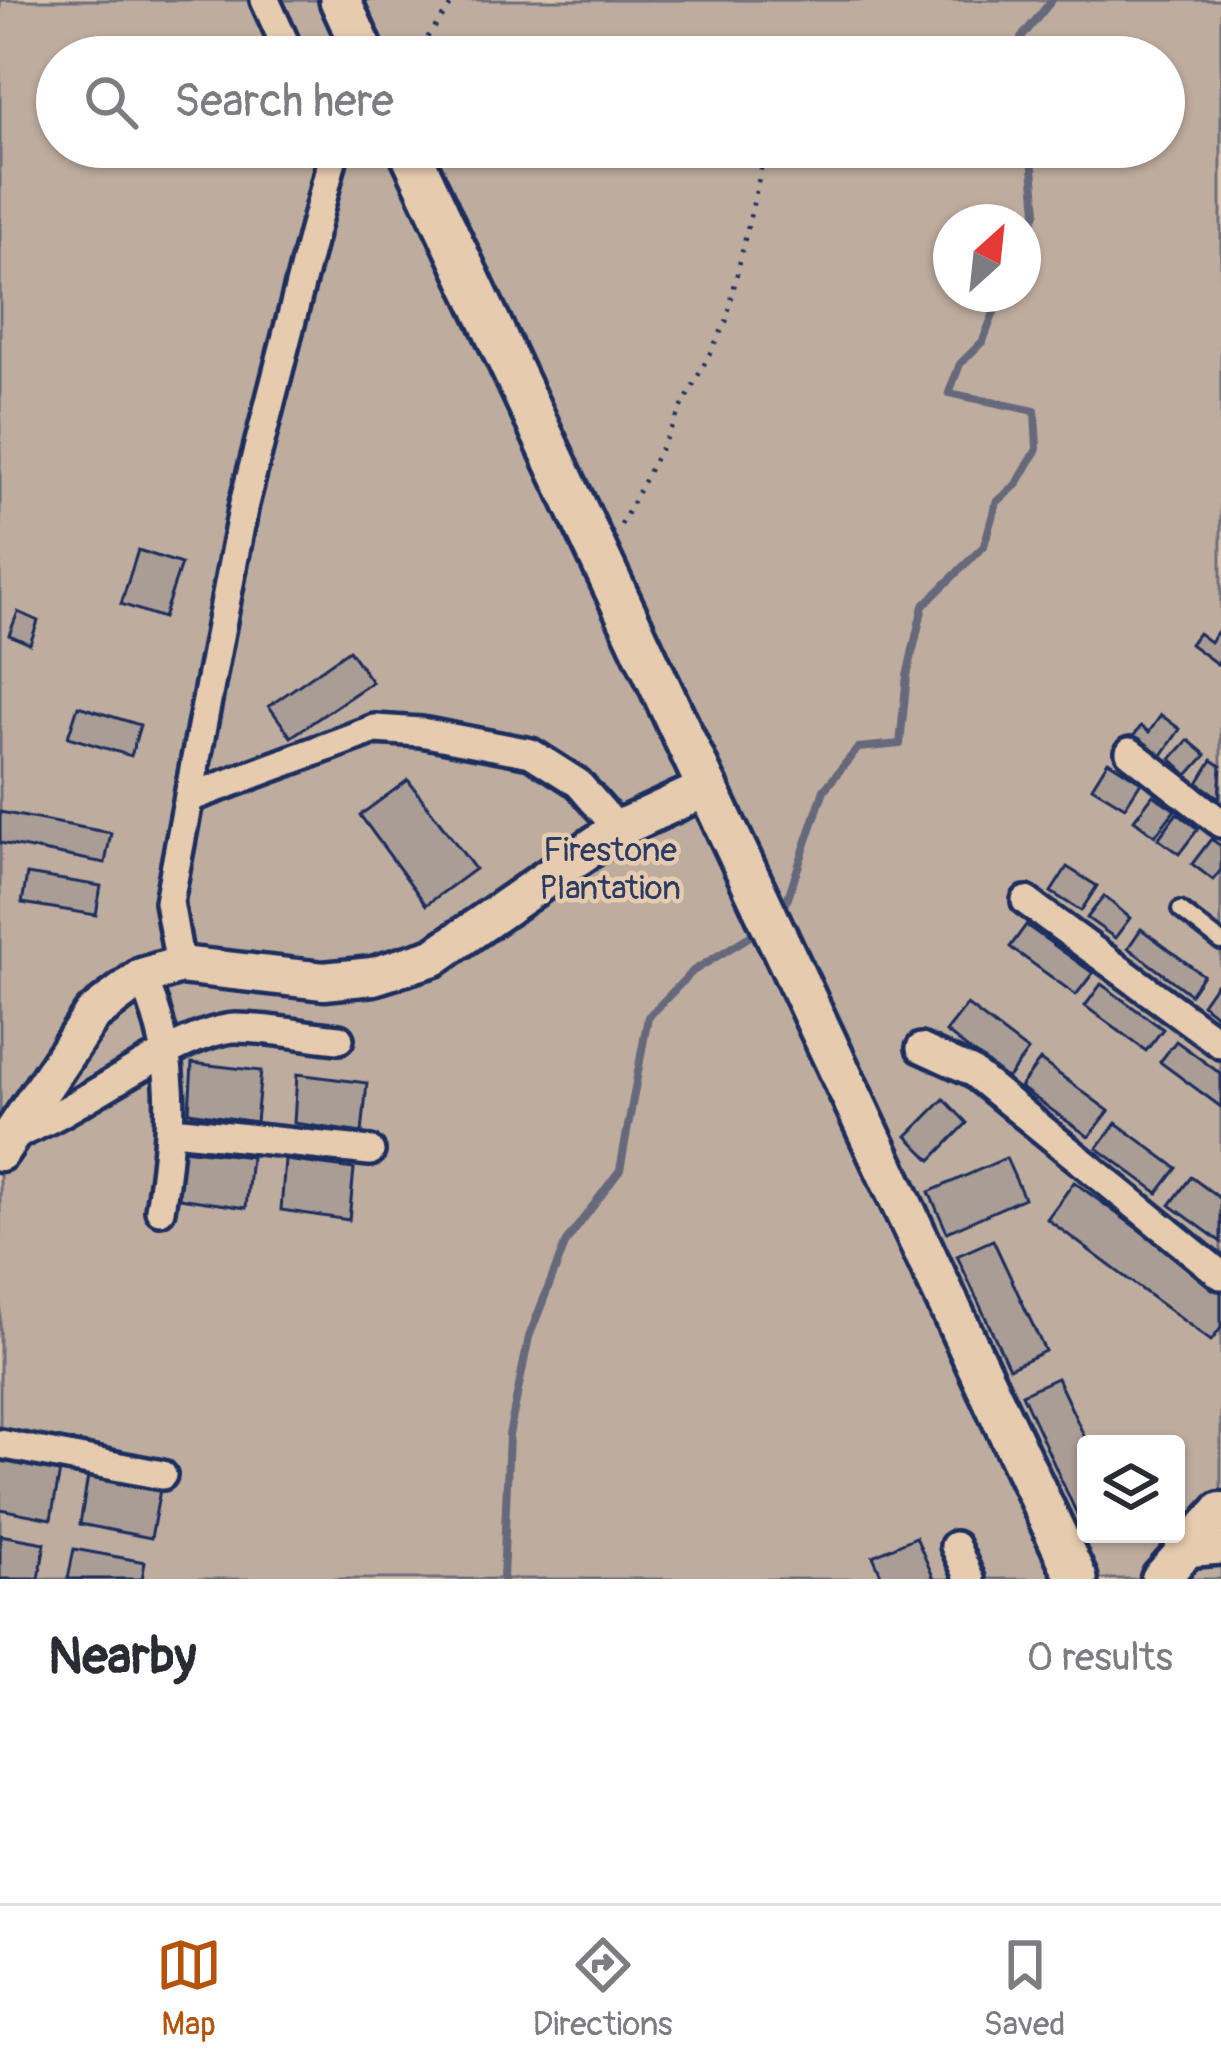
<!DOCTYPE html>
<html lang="en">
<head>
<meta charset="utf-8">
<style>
  :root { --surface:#fff; --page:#f2f2f3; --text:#2b2b33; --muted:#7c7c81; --line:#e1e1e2; --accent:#b45309 }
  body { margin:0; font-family:Pangolin,sans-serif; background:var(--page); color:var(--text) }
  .controls { position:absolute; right:36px; bottom:36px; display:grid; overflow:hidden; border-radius:12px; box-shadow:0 3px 9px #0004 }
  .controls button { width:108px; height:108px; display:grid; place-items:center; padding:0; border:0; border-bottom:3px solid var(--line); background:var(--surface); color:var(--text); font:60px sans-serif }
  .compass { position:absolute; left:933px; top:204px; width:108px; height:108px; border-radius:50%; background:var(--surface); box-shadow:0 3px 9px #0004; rotate:27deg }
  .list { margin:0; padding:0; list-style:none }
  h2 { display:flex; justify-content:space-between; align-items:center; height:156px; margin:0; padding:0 48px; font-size:51px }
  h2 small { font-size:39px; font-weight:400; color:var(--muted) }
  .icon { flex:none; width:66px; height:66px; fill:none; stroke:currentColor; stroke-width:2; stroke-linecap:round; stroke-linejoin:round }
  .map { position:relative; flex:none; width:1221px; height:1579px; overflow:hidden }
  .search { position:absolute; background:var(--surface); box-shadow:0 3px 9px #0004; left:36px; right:36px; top:36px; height:132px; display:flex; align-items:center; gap:30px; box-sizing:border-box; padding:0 42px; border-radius:66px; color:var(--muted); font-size:45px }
  .sheet { height:324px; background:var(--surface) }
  nav { display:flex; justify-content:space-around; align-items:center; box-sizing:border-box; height:168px; border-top:3px solid var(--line); background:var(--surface); font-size:33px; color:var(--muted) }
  nav a { display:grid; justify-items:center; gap:6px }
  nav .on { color:var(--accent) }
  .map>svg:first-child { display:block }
  .green { fill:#beac9e; stroke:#6c6e7e; stroke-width:3; fill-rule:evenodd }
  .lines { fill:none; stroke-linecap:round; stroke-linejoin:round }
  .stream { stroke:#66697c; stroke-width:8 }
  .building { fill:#aa9d96; stroke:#1b2f5e; stroke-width:3 }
  .service-casing { stroke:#1b2f5e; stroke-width:22 }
  .minor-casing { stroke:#1b2f5e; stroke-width:36 }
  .tertiary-casing { stroke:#1b2f5e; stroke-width:45 }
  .secondary-casing { stroke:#1b2f5e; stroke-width:48 }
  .path { stroke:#1b2f5e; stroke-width:4.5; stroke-dasharray:3 9; stroke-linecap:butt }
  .service { stroke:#e6cbae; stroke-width:14 }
  .minor { stroke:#e6cbae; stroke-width:27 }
  .tertiary { stroke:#e6cbae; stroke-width:36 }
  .secondary { stroke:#e6cbae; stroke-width:39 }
  .labels { text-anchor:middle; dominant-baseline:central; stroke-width:9; stroke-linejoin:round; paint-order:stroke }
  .park-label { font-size:33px; fill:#2b3c64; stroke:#e6cbae }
</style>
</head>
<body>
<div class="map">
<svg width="1221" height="1579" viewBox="0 0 1221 1579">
  <rect width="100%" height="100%" fill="#dac2a9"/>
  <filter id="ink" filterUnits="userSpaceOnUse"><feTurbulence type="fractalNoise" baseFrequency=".00833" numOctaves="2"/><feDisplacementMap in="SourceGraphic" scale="24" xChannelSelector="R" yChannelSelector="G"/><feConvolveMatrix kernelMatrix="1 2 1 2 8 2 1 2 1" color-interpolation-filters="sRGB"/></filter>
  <g filter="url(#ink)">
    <path class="green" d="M0 0H1221V1579H0ZM57 57H1164V147H57ZM951 222H1023V294H951ZM1086 1444H1176V1534H1086Z"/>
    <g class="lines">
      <g class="stream">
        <path d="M1019 57 1021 38 1052 0"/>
        <path d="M1023 245 1037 211 1031 147"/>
        <path d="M782 915 824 790 858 748 900 744 907 676 923 606 984 546 996 503 1017 484 1037 449 1035 411 949 393 960 364 983 341 1001 294"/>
        <path d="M503 1579 509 1435 529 1337 566 1242 620 1170 648 1017 693 971 760 930"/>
      </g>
    </g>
    <g class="building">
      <path d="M138 550 181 564 163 618 121 604Z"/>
      <path d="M18 612 38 621 30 644 9 635Z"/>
      <path d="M1221 627V658L1217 664 1190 644 1198 633 1210 642Z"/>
      <path d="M349 650 372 682 291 737 269 706Z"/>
      <path d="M78 706 140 725 131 756 68 737Z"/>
      <path d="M1161 715 1180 729 1160 758 1132 738 1141 726 1149 732Z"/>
      <path d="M1188 740 1206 755 1188 775 1171 759Z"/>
      <path d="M1212 760 1221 766 1219 798 1198 783Z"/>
      <path d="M1108 761 1141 782 1125 807 1092 787Z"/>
      <path d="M408 780 475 869 426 905 360 815Z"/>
      <path d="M1153 795 1175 810 1155 836 1134 820Z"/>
      <path d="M0 812 111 833 105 863 0 843Z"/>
      <path d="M1177 813 1198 829 1179 854 1158 839Z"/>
      <path d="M1211 839 1221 846V870L1213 880 1192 864Z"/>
      <path d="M1067 867 1097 886 1081 911 1051 892Z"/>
      <path d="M27 874 101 886 96 915 22 903Z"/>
      <path d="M1104 896 1130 918 1115 938 1087 918Z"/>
      <path d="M1026 925 1093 973 1076 995 1010 947Z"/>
      <path d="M1141 929 1203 975 1190 994 1128 948Z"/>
      <path d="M1101 984 1163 1029 1146 1051 1085 1006Z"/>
      <path d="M1216 984 1221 988V1019L1202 1004Z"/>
      <path d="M967 1005 1028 1051 1007 1079 946 1032Z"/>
      <path d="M1176 1041 1221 1074V1107L1160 1062Z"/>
      <path d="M1040 1060 1109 1111 1089 1137 1020 1087Z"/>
      <path d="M192 1063 261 1071 256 1122 189 1112Z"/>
      <path d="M297 1074 367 1083 362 1133 294 1123Z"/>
      <path d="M944 1099 967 1123 931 1160 907 1136Z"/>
      <path d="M1116 1123 1177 1168 1158 1193 1097 1148Z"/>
      <path d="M182 1149 251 1157 246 1208 179 1198Z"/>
      <path d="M1006 1158 1024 1198 947 1232 929 1192Z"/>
      <path d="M285 1160 354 1169 349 1220 281 1210Z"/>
      <path d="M1191 1177 1221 1199V1242L1170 1205Z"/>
      <path d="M1074 1182 1221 1290V1328L1211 1341 1047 1219Z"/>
      <path d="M993 1240 1045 1351 1009 1368 957 1256Z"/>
      <path d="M1057 1378 1088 1444 1086 1534 1022 1394Z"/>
      <path d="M0 1460 60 1471 51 1519 0 1509Z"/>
      <path d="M88 1476 160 1490 151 1538 80 1524Z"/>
      <path d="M0 1535 45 1543 39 1579H0Z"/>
      <path d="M916 1537 934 1579H883L873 1556Z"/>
      <path d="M74 1549 145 1562 142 1579H68Z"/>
    </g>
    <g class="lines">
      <g class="service-casing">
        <path id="service" d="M1180 910 1221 942"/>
      </g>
      <g class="minor-casing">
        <g id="minor">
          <path d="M265 0 291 57"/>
          <path d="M1130 752 1221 823"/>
          <path d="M189 798 375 729 421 732 531 753 578 783 618 829"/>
          <path d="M1026 901 1221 1044"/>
          <path d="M180 965 169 902 244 504 334 152 341 147"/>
          <path d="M142 977C178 1053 173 1130 160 1210"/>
          <path d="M921 1048 971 1071 1221 1275"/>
          <path d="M173 1130 370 1151"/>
          <path d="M16 1134C75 1114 182 1029 236 1028 270 1028 305 1036 339 1039"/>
          <path d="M0 1444 162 1475"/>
          <path d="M955 1546 970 1579"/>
          <path d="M1184 1553 1221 1550"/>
        </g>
      </g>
      <g class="tertiary-casing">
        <g id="tertiary">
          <path d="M0 1152 92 1015 142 977 180 965 324 981 373 976 434 957 618 829 709 787"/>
          <path d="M1160 1579 1221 1511"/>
        </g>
      </g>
      <g class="secondary-casing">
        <g id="secondary">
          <path d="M340 0 366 57"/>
          <path d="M408 147 1077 1579"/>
        </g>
      </g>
      <g class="path">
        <path d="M413 57 455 0"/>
        <path d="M621 525 726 322 766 147"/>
      </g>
      <use href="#service" class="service"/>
      <use href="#minor" class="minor"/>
      <use href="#tertiary" class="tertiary"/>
      <use href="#secondary" class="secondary"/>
    </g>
  </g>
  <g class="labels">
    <g class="park-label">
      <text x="610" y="850">Firestone<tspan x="610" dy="38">Plantation</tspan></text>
    </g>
  </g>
</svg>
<div class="controls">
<button><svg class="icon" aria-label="layers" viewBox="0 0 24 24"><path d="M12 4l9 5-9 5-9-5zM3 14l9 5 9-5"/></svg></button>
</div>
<svg class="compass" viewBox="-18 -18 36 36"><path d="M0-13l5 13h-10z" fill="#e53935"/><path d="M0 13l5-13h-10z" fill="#7c7c81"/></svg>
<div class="search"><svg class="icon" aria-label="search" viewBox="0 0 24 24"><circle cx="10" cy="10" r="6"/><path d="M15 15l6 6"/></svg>Search here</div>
</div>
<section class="sheet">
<h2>Nearby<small>0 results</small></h2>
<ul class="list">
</ul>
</section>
<nav>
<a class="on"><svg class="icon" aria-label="map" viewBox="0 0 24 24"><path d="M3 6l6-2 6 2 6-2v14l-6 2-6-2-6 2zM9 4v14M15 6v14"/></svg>Map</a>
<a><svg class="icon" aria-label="directions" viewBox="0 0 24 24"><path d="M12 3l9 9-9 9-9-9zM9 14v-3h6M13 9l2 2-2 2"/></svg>Directions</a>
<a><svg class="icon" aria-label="saved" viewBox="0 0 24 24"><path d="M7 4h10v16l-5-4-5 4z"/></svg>Saved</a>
</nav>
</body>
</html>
